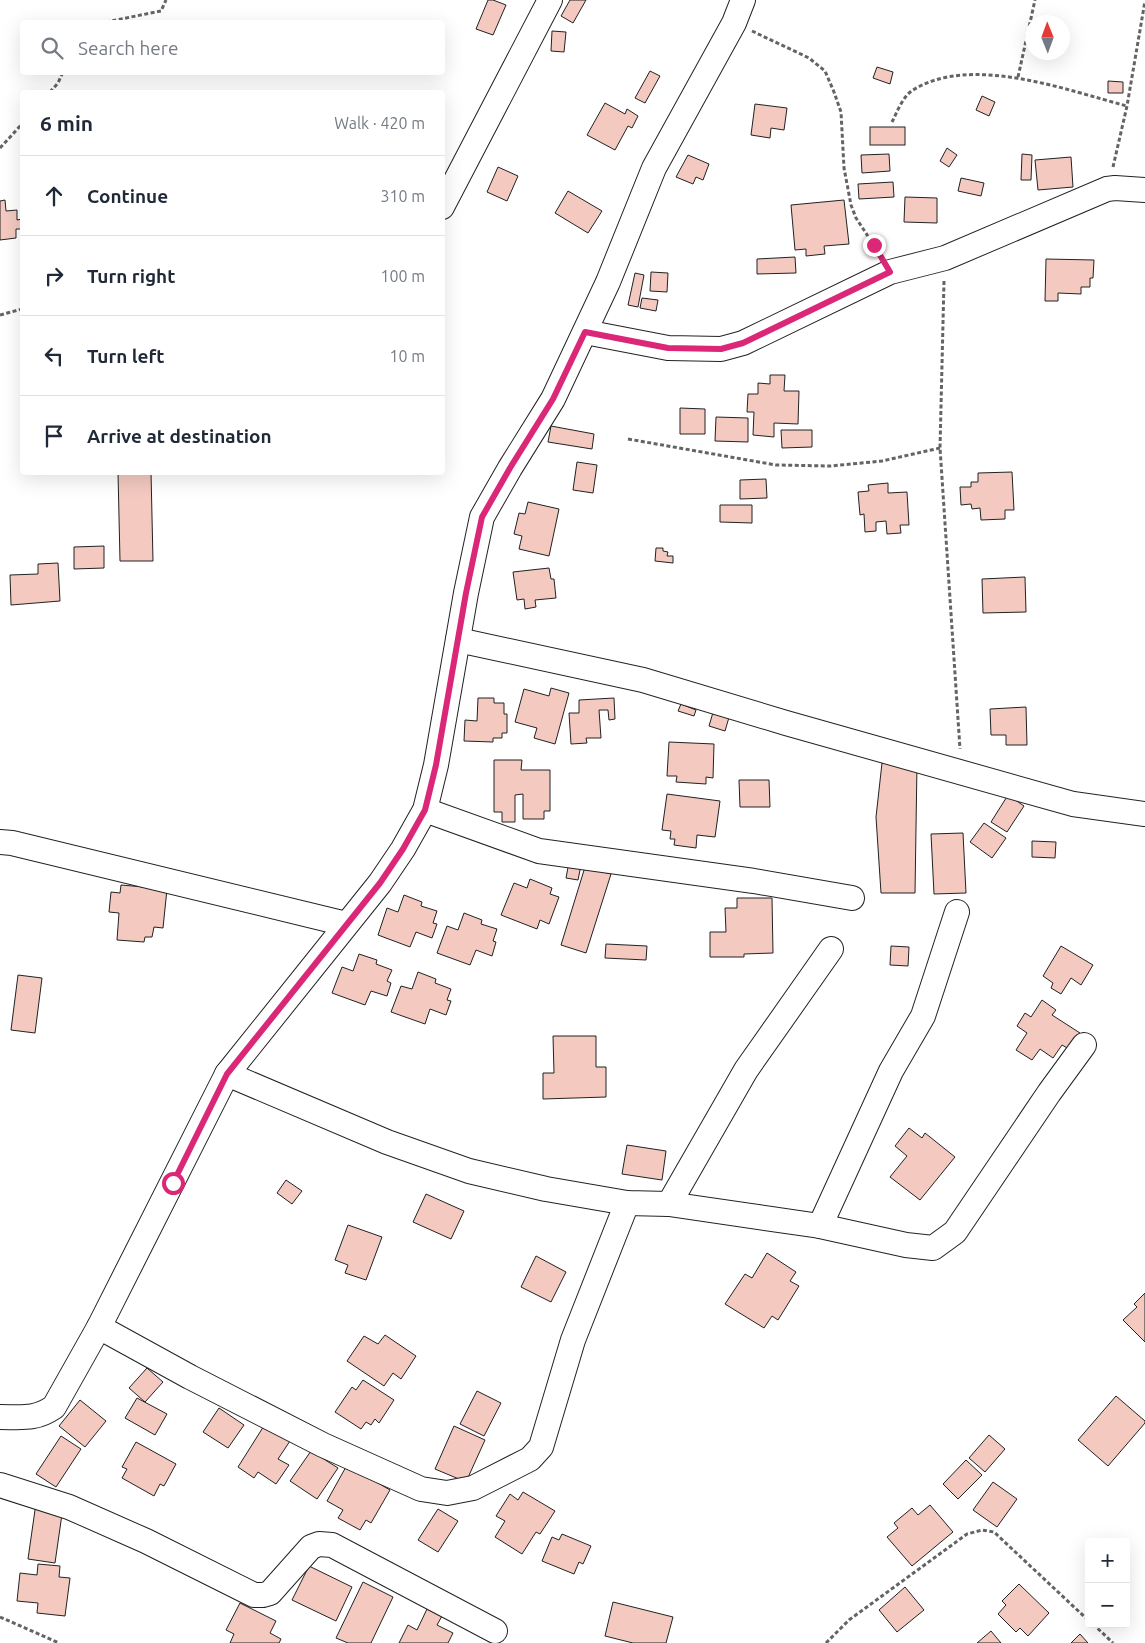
<!DOCTYPE html>
<html lang="en">
<head>
<meta charset="utf-8">
<style>
  :root { --surface:#fff; --page:#f6f6f7; --text:#1f2937; --muted:#747a83; --line:#e0e1e3 }
  body { margin:0; font-family:Ubuntu,sans-serif; background:var(--page); color:var(--text) }
  .controls { position:absolute; right:15px; bottom:15px; display:grid; overflow:hidden; border-radius:5px; box-shadow:0 5px 20px #0002 }
  .controls button { width:45px; height:45px; display:grid; place-items:center; padding:0; border:0; border-bottom:1px solid var(--line); background:var(--surface); color:var(--text); font:25px sans-serif }
  .compass { position:absolute; left:1025px; top:15px; width:45px; height:45px; border-radius:50%; background:var(--surface); box-shadow:0 5px 20px #0002; rotate:359deg }
  .stop { position:absolute; width:15px; height:15px; margin:-11px; border:4px solid #db2777; border-radius:50%; background:#fff }
  .stop.end { background:#db2777; border-color:#fff; box-shadow:0 1px 5px #0008 }
  .list { margin:0; padding:0; list-style:none }
  h2 { display:flex; justify-content:space-between; align-items:center; height:65px; margin:0; padding:0 20px; font-size:21px }
  h2 small { font-size:16px; font-weight:400; color:var(--muted) }
  .list li { display:grid; grid-template-columns:32px 1fr auto; gap:15px; align-items:center; box-sizing:border-box; height:80px; padding:0 20px; border-top:1px solid var(--line) }
  .list b { display:block; font-size:19px; white-space:nowrap }
  .list em { font-size:16px; font-style:normal; color:var(--muted) }
  .icon { flex:none; width:28px; height:28px; fill:none; stroke:currentColor; stroke-width:2; stroke-linecap:round; stroke-linejoin:round }
  .map { position:relative; flex:none; width:1145px; height:1643px; overflow:hidden }
  .search { position:absolute; background:var(--surface); box-shadow:0 5px 20px #0002; left:20px; top:20px; width:425px; height:55px; display:flex; align-items:center; gap:12px; box-sizing:border-box; padding:0 18px; border-radius:5px; color:var(--muted); font-size:19px }
  .panel { position:absolute; background:var(--surface); box-shadow:0 5px 20px #0002; left:20px; top:90px; width:425px; height:385px; border-radius:5px }
  .map>svg:first-child { display:block }
  .building { fill:#f3c9c0; stroke:#222 }
  .lines { fill:none; stroke-linecap:round; stroke-linejoin:round }
  .minor-casing { stroke:#222; stroke-width:26 }
  .path { stroke:#646464; stroke-width:3; stroke-dasharray:4 2.5; stroke-linecap:butt }
  .minor { stroke:#fff; stroke-width:24 }
  .route { stroke:#db2777; stroke-width:6 }
</style>
</head>
<body>
<div class="map">
<svg width="1145" height="1643" viewBox="0 0 1145 1643">
  <rect width="100%" height="100%" fill="#fff"/>
  <g class="building">
    <path d="M488 0H493L506 5 493 35 476 29Z"/>
    <path d="M570 0H586L573 23 561 16Z"/>
    <path d="M552 31 566 32 564 52 551 51Z"/>
    <path d="M877 67 893 72 890 84 873 78Z"/>
    <path d="M650 71 660 76 645 103 635 98Z"/>
    <path d="M1108 81 1123 82V93H1108Z"/>
    <path d="M982 96 995 102 989 116 976 110Z"/>
    <path d="M605 103 625 114 627 109 638 116 632 128 628 126 615 150 587 135Z"/>
    <path d="M755 104 787 108 784 130 771 128 770 138 751 135Z"/>
    <rect x="870" y="127" width="35" height="18"/>
    <path d="M947 148 957 155 949 167 940 161Z"/>
    <path d="M889 154 890 171 862 173 861 155Z"/>
    <path d="M1022 154 1032 155 1031 180H1021Z"/>
    <path d="M688 155 709 164 703 180 696 177 693 184 676 177Z"/>
    <path d="M1071 157 1073 187 1038 190 1035 160Z"/>
    <path d="M498 167 518 176 507 201 487 192Z"/>
    <path d="M961 178 984 183 981 196 958 191Z"/>
    <path d="M893 182 894 197 859 199 858 184Z"/>
    <path d="M568 191 602 211 588 233 555 213Z"/>
    <path d="M905 197 937 198V223L904 222Z"/>
    <path d="M5 200 6 211 17 210V220L22 219V229H16V238L0 240V201Z"/>
    <path d="M844 200 849 244 824 246 825 254 806 256V249L795 250 791 205Z"/>
    <path d="M795 257 796 273 757 274V259Z"/>
    <path d="M1046 259 1094 260 1093 278H1090V287H1081V294L1058 293V301H1045Z"/>
    <path d="M651 272 668 273 667 292 650 291Z"/>
    <path d="M635 273 644 275 638 307 628 305Z"/>
    <path d="M642 298 658 300 656 311 640 308Z"/>
    <path d="M770 375H785L784 391H799L798 424 774 423V437L753 435 754 412H747L748 394H758V383L770 384Z"/>
    <path d="M680 408 705 409V434H680Z"/>
    <path d="M716 417 748 418V442L715 441Z"/>
    <path d="M551 426 594 434 592 449 548 442Z"/>
    <path d="M781 430H812V447L782 448Z"/>
    <path d="M577 462 597 465 593 493 573 490Z"/>
    <path d="M118 472H151L153 561H120Z"/>
    <path d="M1012 472 1014 510H1005V519L981 520 980 508 972 509 971 504 961 505 960 487H971V482H978V473Z"/>
    <path d="M766 479 767 498 740 499V480Z"/>
    <path d="M888 483V493L907 492 909 525H900L901 533 887 534 886 521 876 522V531L865 532 864 514 860 515 858 492 869 491 868 485Z"/>
    <path d="M528 502 559 509 549 556 519 549 522 536 514 534 519 513 525 514Z"/>
    <path d="M720 505H752V523L720 522Z"/>
    <path d="M104 546V568L74 569V547Z"/>
    <path d="M656 548H663V551L668 552 667 556H673V563L655 561Z"/>
    <path d="M58 563 60 601 11 605 10 575 38 574V564Z"/>
    <path d="M549 568 551 579H554L556 598 535 600 536 607 525 609 524 599 517 600 513 572Z"/>
    <path d="M1025 577 1026 612 983 613 982 579Z"/>
    <path d="M551 688 569 693 555 744 534 738 537 728 515 722 524 689 549 696Z"/>
    <path d="M478 698H494V703H504V714H507V733H502V738H493V742L464 741 465 720 477 721Z"/>
    <path d="M614 698 615 719 609 720 608 710H599L601 738H586L587 743 571 744 569 713H579V700Z"/>
    <path d="M681 704 696 710 694 716 678 711Z"/>
    <path d="M1026 707 1027 745H1006V735H991L990 709Z"/>
    <path d="M714 709 730 714 725 731 709 726Z"/>
    <path d="M669 742 714 744 713 778 706 777V784L676 782 677 776H667Z"/>
    <path d="M494 760H522L521 770H550V811H544V819H523V794L515 795V822H502V812H494Z"/>
    <path d="M882 763H917L915 893H881L876 817Z"/>
    <path d="M739 780H769L770 807H740Z"/>
    <path d="M667 794 720 801 715 837 697 835 696 848 674 845 675 839H670L671 831 662 830Z"/>
    <path d="M1008 795 1024 806 1007 832 991 822Z"/>
    <path d="M984 823 1006 838 992 858 970 842Z"/>
    <path d="M963 833 966 893 934 894 931 834Z"/>
    <path d="M1032 841 1056 842 1055 858 1032 857Z"/>
    <path d="M569 862 581 865 578 880 566 878Z"/>
    <path d="M585 867 611 874 586 953 561 945Z"/>
    <path d="M530 879 552 888 550 894 559 897 549 924 540 920 537 929 501 915 514 883 527 888Z"/>
    <path d="M121 885 167 889 163 928 154 927 152 937H145L144 942 117 940 119 913 109 912 111 892 120 893Z"/>
    <path d="M404 895 422 902 421 906 437 911 433 923 437 924 432 938 416 932 410 947 378 935 387 908 398 912Z"/>
    <path d="M737 898H772L773 953 744 954V957H710V932H726L725 908H737Z"/>
    <path d="M464 913 482 920 481 924 497 929 493 941 496 942 492 956 476 950 470 965 437 953 447 926 458 930Z"/>
    <path d="M606 944 647 946 646 960 605 958Z"/>
    <path d="M891 946 909 947 908 966 890 965Z"/>
    <path d="M1061 946 1093 965 1081 985 1071 978 1061 994 1051 988 1053 983 1043 976Z"/>
    <path d="M359 954 377 960 376 964 392 970 387 981 391 983 387 996 371 991 365 1005 332 993 342 967 353 971Z"/>
    <path d="M418 972 436 979 435 983 451 989 447 1000 451 1001 446 1015 430 1009 425 1024 391 1012 401 986 412 989Z"/>
    <path d="M18 975 42 978 35 1033 11 1030Z"/>
    <path d="M1042 1000 1056 1010 1052 1015 1080 1033 1069 1049 1062 1045 1053 1058 1040 1049 1032 1060 1016 1050 1027 1033 1017 1026 1025 1013 1031 1017Z"/>
    <path d="M553 1036H596V1067H606V1097L543 1099V1073H554Z"/>
    <path d="M909 1128 922 1138 925 1133 955 1157 920 1200 890 1177 907 1156 895 1146Z"/>
    <path d="M627 1145 666 1151 662 1180 622 1174Z"/>
    <path d="M286 1180 302 1191 292 1204 277 1193Z"/>
    <path d="M426 1194 464 1211 451 1239 413 1222Z"/>
    <path d="M348 1225 382 1237 366 1280 345 1273 348 1265 335 1260Z"/>
    <path d="M767 1253 796 1272 790 1281 799 1286 778 1320 772 1316 764 1328 725 1304 745 1274 752 1278Z"/>
    <path d="M536 1256 566 1272 551 1302 521 1287Z"/>
    <path d="M1145 1293V1342L1123 1320 1137 1307 1134 1304Z"/>
    <path d="M385 1335 416 1356 401 1379 393 1373 384 1386 347 1361 364 1336 378 1344Z"/>
    <path d="M147 1368 163 1382 145 1402 129 1388Z"/>
    <path d="M363 1380 394 1400 379 1423 375 1419 371 1425 366 1422 361 1429 335 1412 352 1387 356 1390Z"/>
    <path d="M477 1391 501 1403 484 1436 460 1424Z"/>
    <path d="M1116 1396 1145 1421V1423L1108 1466 1078 1440Z"/>
    <path d="M137 1398 167 1414 155 1435 125 1418Z"/>
    <path d="M80 1400 106 1421 85 1447 59 1426Z"/>
    <path d="M219 1408 244 1425 228 1448 203 1432Z"/>
    <path d="M267 1421 292 1438 278 1459 289 1465 276 1484 258 1472 254 1478 238 1467Z"/>
    <path d="M454 1426 485 1440 466 1482 435 1469Z"/>
    <path d="M989 1435 1005 1449 985 1472 969 1458Z"/>
    <path d="M61 1436 81 1449 56 1487 36 1474Z"/>
    <path d="M136 1442 176 1464 164 1486 160 1484 154 1496 122 1478 127 1469 122 1467Z"/>
    <path d="M311 1451 338 1468 317 1499 290 1481Z"/>
    <path d="M966 1460 982 1475 958 1499 943 1484Z"/>
    <path d="M347 1465 390 1490 371 1523 366 1520 360 1530 338 1518 343 1510 327 1501Z"/>
    <path d="M993 1482 1017 1499 997 1527 973 1510Z"/>
    <path d="M523 1492 555 1511 540 1534 536 1532 522 1554 495 1537 505 1521 496 1516 510 1494 518 1500Z"/>
    <path d="M36 1503 63 1507 55 1563 28 1559Z"/>
    <path d="M930 1505 953 1532 912 1566 887 1537 898 1528 894 1523 912 1508 918 1515Z"/>
    <path d="M438 1509 458 1521 438 1552 418 1540Z"/>
    <path d="M562 1534 591 1546 583 1564 579 1562 574 1574 542 1561 552 1537 559 1540Z"/>
    <path d="M38 1564 60 1566 59 1577 70 1578 65 1616 37 1613 38 1603 17 1601 20 1573 37 1575Z"/>
    <path d="M309 1566 352 1587 336 1621 292 1600Z"/>
    <path d="M363 1582 393 1597 371 1643H348L336 1638Z"/>
    <path d="M1019 1584 1049 1613 1028 1636 1020 1628 1016 1632 998 1614 1006 1605 1002 1601Z"/>
    <path d="M905 1587 924 1610 897 1632 879 1610Z"/>
    <path d="M613 1602 673 1617 666 1643H633L605 1636Z"/>
    <path d="M240 1603 276 1621 270 1633 281 1639 279 1643H230L234 1634 226 1630Z"/>
    <path d="M427 1609 442 1616 437 1625 453 1633 448 1643H399L408 1625 417 1630Z"/>
    <path d="M991 1631 1001 1643H977Z"/>
    <path d="M1080 1634 1088 1643H1071Z"/>
  </g>
  <g class="lines">
    <g class="minor-casing">
      <g id="minor">
        <path d="M442 207 550 0"/>
        <path d="M585 332 668 348 721 349 743 343 890 272 945 258 1107 189 1115 188 1145 190"/>
        <path d="M458 640 643 680 786 723 1073 804 1145 814"/>
        <path d="M425 810 539 851 754 881 852 898"/>
        <path d="M0 842 12 843 346 924"/>
        <path d="M227 1074 387 1142 469 1171 546 1189 627 1203 669 1204 820 1226 906 1245 933 1248 955 1232 1049 1093 1084 1045"/>
        <path d="M669 1204 746 1070 831 949"/>
        <path d="M820 1226 891 1071 923 1016 957 912"/>
        <path d="M99 1327 190 1377 323 1445 421 1489 447 1493 473 1488 530 1459 541 1447 573 1340 627 1203"/>
        <path d="M0 1417C22 1417 35 1420 54 1407L99 1327 227 1074 380 883 403 849 425 810 436 765 466 593 482 517 510 468 553 399 608 282 654 168 734 23 743 0"/>
        <path d="M0 1485 69 1507 146 1541 254 1595H263L270 1593 311 1547 319 1544 332 1545 495 1631"/>
      </g>
    </g>
    <g class="path">
      <path d="M106 22 161 11 166 0"/>
      <path d="M752 31 809 58 825 71 834 92 841 112 844 168 851 205 856 218 879 253"/>
      <path d="M1018 77 1035 0"/>
      <path d="M50 92 58 83 63 72"/>
      <path d="M892 122C897 112 903 96 913 90 971 54 1066 90 1127 106"/>
      <path d="M0 148 22 124"/>
      <path d="M1113 167 1127 106 1145 1"/>
      <path d="M944 281 940 448 960 749"/>
      <path d="M0 315 22 309"/>
      <path d="M628 439 776 465 830 466 882 461 940 448"/>
      <path d="M0 1617 59 1643"/>
      <path d="M1093 1624 1113 1643"/>
      <path d="M826 1643 849 1620 967 1534 982 1530 994 1532 1089 1621"/>
    </g>
    <use href="#minor" class="minor"/>
  </g>
  <g class="lines">
    <path class="route" d="M173 1183 227 1074 380 883 403 849 425 810 436 765 466 593 482 517 510 468 553 399 585 332 668 348 721 349 743 343 890 272 874 245"/>
  </g>
</svg>
<div class="controls">
<button>+</button>
<button>−</button>
</div>
<svg class="compass" viewBox="-18 -18 36 36"><path d="M0-13l5 13h-10z" fill="#e53935"/><path d="M0 13l5-13h-10z" fill="#747a83"/></svg>
<div class="stop" style="left:173px;top:1183px"></div>
<div class="stop end" style="left:874px;top:245px"></div>
<div class="search"><svg class="icon" aria-label="search" viewBox="0 0 24 24"><circle cx="10" cy="10" r="6"/><path d="M15 15l6 6"/></svg>Search here</div>
<section class="panel">
<h2>6 min<small>Walk · 420 m</small></h2>
<ul class="list">
<li><svg class="icon" aria-label="ahead" viewBox="0 0 24 24"><path d="M12 20V5M6 11l6-6 6 6"/></svg><div><b>Continue</b></div><em>310 m</em></li>
<li><svg class="icon" aria-label="right" viewBox="0 0 24 24"><path d="M7 20v-9h11M14 6l5 5-5 5"/></svg><div><b>Turn right</b></div><em>100 m</em></li>
<li><svg class="icon" aria-label="left" viewBox="0 0 24 24"><path d="M17 20v-9H6M10 6l-5 5 5 5"/></svg><div><b>Turn left</b></div><em>10 m</em></li>
<li><svg class="icon" aria-label="arrive" viewBox="0 0 24 24"><path d="M6 21V4h12l-3 4 3 4H6"/></svg><div><b>Arrive at destination</b></div></li>
</ul>
</section>
</div>
</body>
</html>
